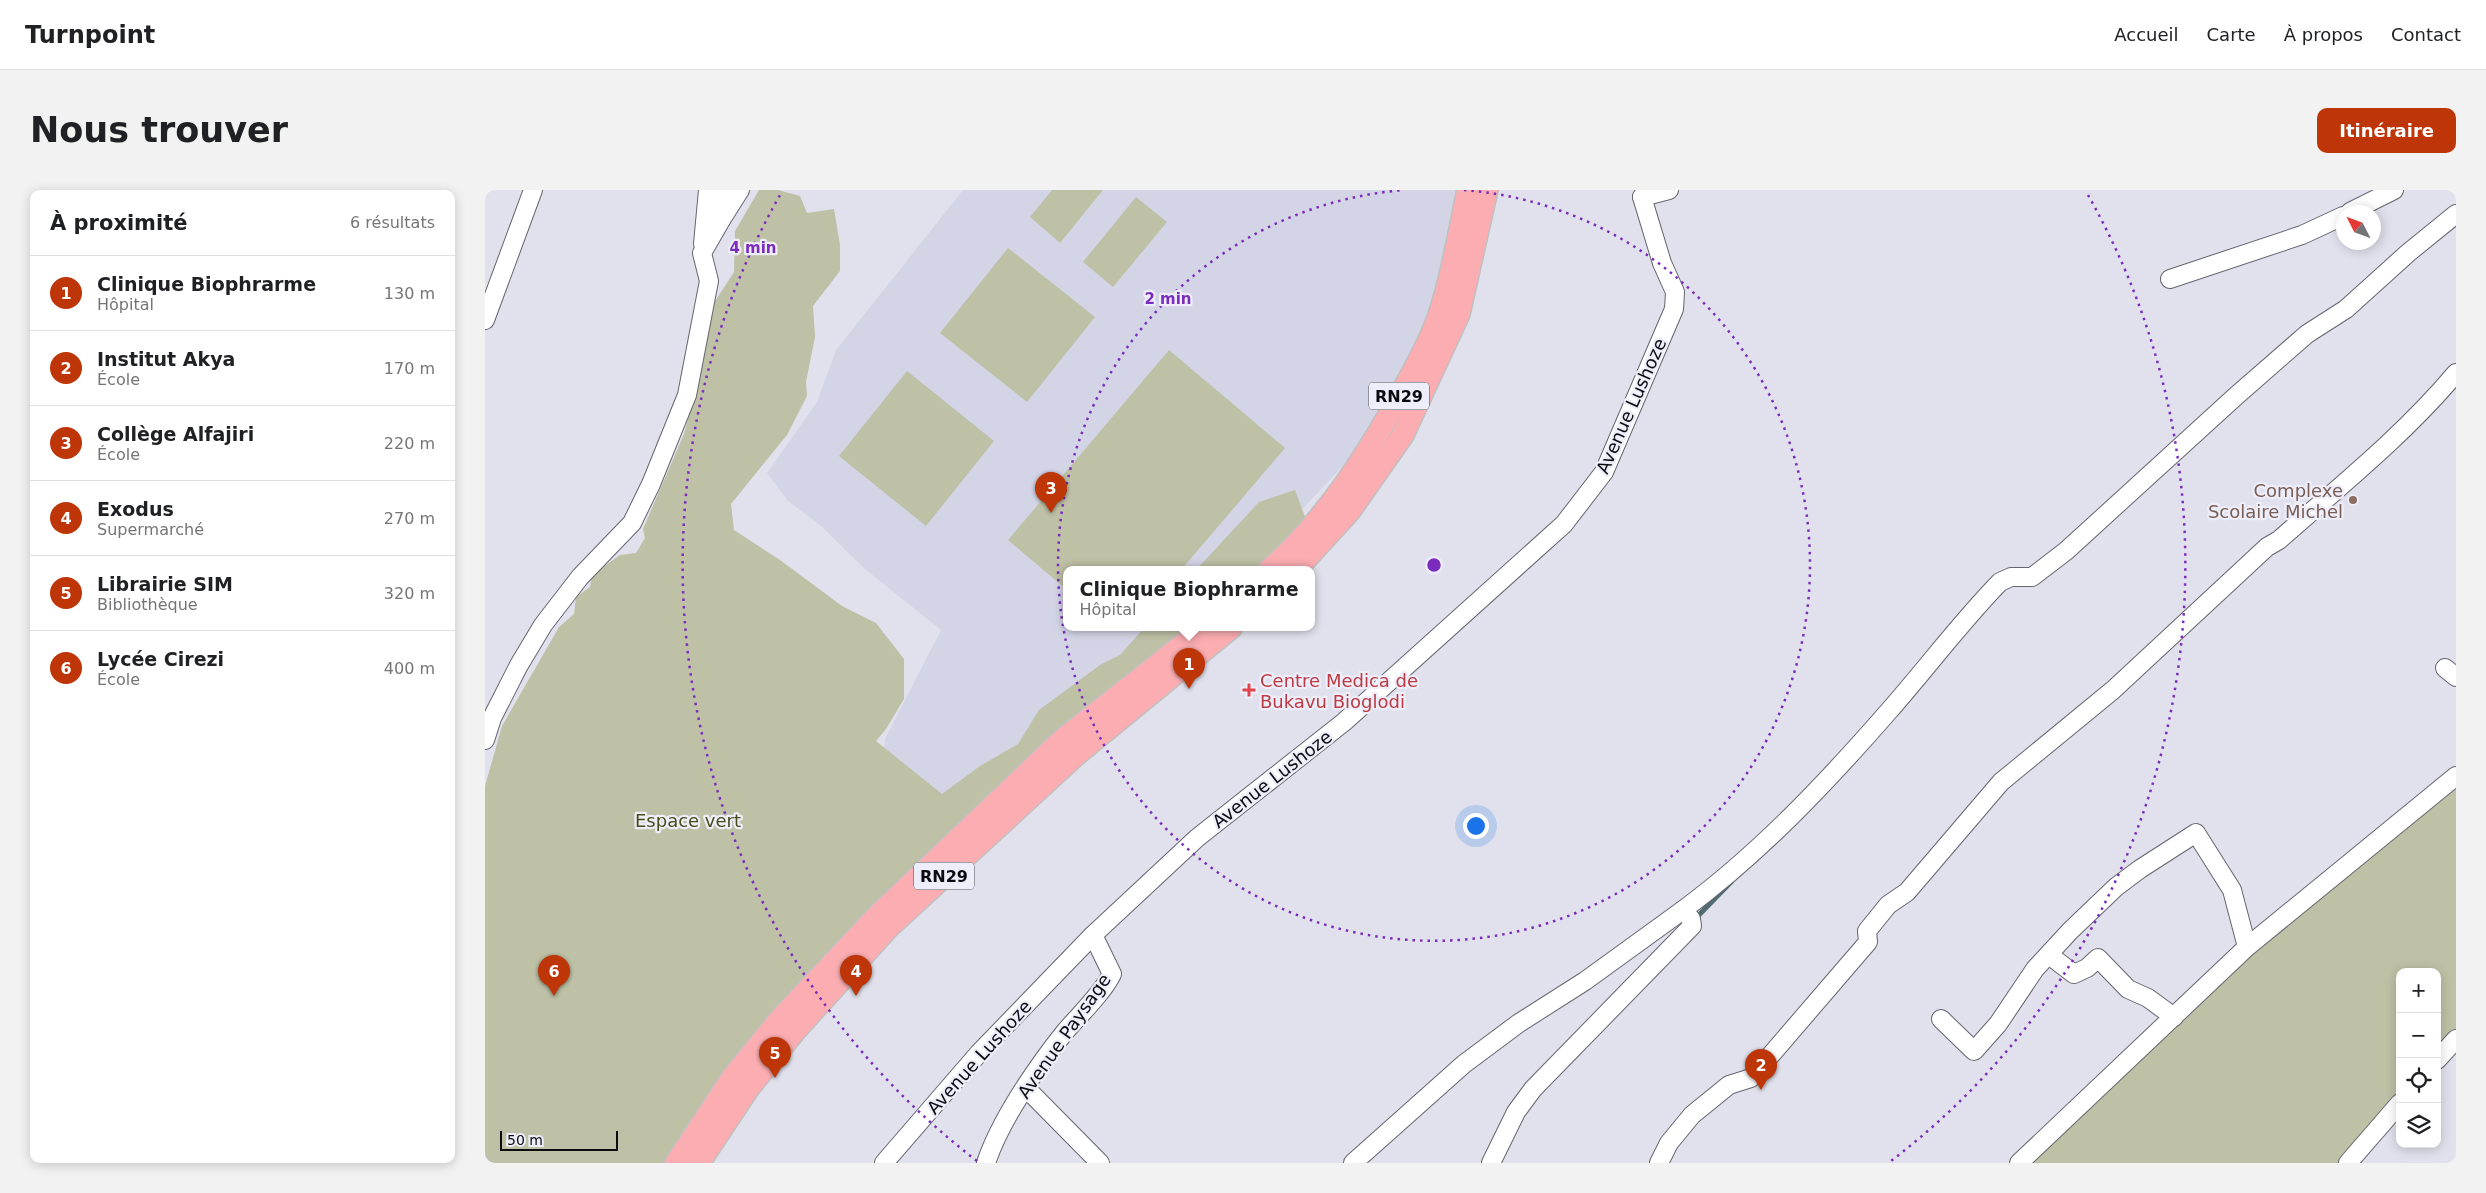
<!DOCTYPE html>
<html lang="fr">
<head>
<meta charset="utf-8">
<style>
  :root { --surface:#fff; --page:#f2f2f2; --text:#202124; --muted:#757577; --line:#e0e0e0; --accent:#be3507 }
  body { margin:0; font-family:"DejaVu Sans",sans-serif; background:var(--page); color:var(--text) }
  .controls { position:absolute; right:15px; bottom:15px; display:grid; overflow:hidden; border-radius:10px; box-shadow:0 2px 12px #0003 }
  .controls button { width:45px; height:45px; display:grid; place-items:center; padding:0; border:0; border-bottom:1px solid var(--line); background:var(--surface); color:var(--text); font:25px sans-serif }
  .compass { position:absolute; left:1851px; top:15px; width:45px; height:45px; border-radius:50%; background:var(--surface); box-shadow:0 2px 12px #0003; rotate:312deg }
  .scale { position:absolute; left:15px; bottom:12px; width:118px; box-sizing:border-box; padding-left:5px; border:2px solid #0c0c10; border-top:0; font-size:14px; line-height:18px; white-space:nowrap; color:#0c0c10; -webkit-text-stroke:4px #eeeefa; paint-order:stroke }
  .you { position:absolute; left:990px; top:635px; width:18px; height:18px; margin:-12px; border:4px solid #fff; border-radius:50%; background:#1a73e8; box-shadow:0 0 0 8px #1a73e833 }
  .badge { display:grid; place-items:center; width:32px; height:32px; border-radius:50%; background:var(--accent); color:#fff; font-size:16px; font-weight:700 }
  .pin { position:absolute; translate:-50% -41px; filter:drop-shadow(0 1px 2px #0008) }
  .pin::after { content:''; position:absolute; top:26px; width:18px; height:15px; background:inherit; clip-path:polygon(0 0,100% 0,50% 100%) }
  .popup { position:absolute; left:578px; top:376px; width:252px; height:65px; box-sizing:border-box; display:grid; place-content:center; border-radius:10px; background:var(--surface); filter:drop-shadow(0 1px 4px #0005); font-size:16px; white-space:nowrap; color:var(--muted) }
  .popup b { font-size:19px; color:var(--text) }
  .popup::after { content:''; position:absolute; left:50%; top:100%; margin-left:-10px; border:10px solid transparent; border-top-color:var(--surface) }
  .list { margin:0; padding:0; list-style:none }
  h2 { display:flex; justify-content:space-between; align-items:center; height:65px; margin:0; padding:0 20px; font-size:21px }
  h2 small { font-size:16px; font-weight:400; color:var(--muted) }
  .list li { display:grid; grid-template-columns:32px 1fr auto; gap:15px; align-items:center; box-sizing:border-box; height:75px; padding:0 20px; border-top:1px solid var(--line) }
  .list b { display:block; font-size:19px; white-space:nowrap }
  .list p { margin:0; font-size:16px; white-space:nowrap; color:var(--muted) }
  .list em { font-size:16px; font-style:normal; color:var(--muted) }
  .icon { flex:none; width:28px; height:28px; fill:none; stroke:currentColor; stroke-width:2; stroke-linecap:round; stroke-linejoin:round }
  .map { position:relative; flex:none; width:1971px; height:973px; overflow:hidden; border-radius:10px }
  header { display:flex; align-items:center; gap:30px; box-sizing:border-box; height:70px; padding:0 25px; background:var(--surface); border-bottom:1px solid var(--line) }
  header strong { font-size:24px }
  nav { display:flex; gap:28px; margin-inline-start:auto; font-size:18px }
  .intro { display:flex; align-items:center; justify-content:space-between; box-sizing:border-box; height:120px; padding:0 30px }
  h1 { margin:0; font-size:35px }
  .button { padding:12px 22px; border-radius:10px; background:var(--accent); color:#fff; font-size:18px; font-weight:700 }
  main { display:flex; gap:30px; padding:0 30px }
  aside { flex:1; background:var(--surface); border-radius:10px; box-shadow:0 2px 12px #0003 }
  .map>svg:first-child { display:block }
  .built { fill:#d3d4e6 }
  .green { fill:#bec1a6 }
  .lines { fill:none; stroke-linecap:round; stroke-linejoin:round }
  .stream { stroke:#516c71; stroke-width:5 }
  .minor-casing { stroke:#65656f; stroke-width:20 }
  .major-casing { stroke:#c0c0c1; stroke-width:24 }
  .minor { stroke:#fff; stroke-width:18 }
  .major { stroke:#fbadb1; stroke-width:21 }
  .ring { fill:none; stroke:#7b2cbf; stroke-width:2.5; stroke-dasharray:2.5 5 }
  .education-dot { fill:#8d6e63; stroke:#eeeefa; stroke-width:2 }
  .health-dot { fill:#e0444e; stroke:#eeeefa; stroke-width:2 }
  .labels { text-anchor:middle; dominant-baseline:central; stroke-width:4.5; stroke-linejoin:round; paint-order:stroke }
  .shield { fill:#eeeefa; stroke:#505056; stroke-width:1 }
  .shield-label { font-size:16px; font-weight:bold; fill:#0c0c10 }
  .street-label { font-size:18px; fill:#0c0c10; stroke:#eeeefa }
  .education-label { font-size:18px; fill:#785e54; stroke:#eeeefa; text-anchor:end }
  .health-label { font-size:18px; fill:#be3a42; stroke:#eeeefa; text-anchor:start }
  .park-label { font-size:18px; fill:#494d1a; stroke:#eeeefa }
  .centre { fill:#7b2cbf; stroke:#eeeefa; stroke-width:2.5 }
  .ring-label { font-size:15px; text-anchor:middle; font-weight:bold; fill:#7b2cbf; stroke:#eeeefa; stroke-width:4.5; stroke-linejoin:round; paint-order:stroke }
</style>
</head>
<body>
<header>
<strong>Turnpoint</strong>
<nav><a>Accueil</a><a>Carte</a><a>À propos</a><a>Contact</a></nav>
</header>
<div class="intro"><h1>Nous trouver</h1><a class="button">Itinéraire</a></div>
<main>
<aside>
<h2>À proximité<small>6 résultats</small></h2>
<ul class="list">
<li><span class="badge">1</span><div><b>Clinique Biophrarme</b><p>Hôpital</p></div><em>130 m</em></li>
<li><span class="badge">2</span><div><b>Institut Akya</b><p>École</p></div><em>170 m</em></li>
<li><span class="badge">3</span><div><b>Collège Alfajiri</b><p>École</p></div><em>220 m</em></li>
<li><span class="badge">4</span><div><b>Exodus</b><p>Supermarché</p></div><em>270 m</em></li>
<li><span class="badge">5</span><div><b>Librairie SIM</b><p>Bibliothèque</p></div><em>320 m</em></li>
<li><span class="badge">6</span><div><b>Lycée Cirezi</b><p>École</p></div><em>400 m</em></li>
</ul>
</aside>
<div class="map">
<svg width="1971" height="973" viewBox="0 0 1971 973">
  <rect width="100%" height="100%" fill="#e1e1ed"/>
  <path class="built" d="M478 0H974L940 145 891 240 800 338 747 380H582V438H680L466 627 399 565 400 549 456 440 380 379 335 335 303 311 282 283 332 212 351 160Z"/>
  <g class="green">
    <path d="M274 0H293L315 6 322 23 349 19 355 55V81L328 116 330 147 321 192 322 206 302 245 246 314 249 340 295 370 357 416 391 433 419 469V509L401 539 391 551 457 604 495 576 533 554 554 520 615 475 635 465 659 438H697L685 466 640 502 191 973H0V596L17 536 74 437 89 424 91 407 105 397 107 385 135 365 151 363 160 348 158 339 199 244 205 222 208 173 227 116 249 82 250 41Z"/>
    <path d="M567 0H618L575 53 545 27Z"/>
    <path d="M651 7 682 32 628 97 598 72Z"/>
    <path d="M523 58 610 127 542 212 455 143Z"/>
    <path d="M684 160 800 258 696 380H582L581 399 523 350Z"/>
    <path d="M422 181 509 251 441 336 354 266Z"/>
    <path d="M810 300 825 340 782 380H711L774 312Z"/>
    <path d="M1971 586V850L1952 874V782H1915V923L1876 973H1545L1748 781Z"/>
  </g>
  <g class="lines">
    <path class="stream" d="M1209 730 1247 691"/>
    <g class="minor-casing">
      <g id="minor">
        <path d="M1157 7 1184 0"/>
        <path d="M1865 22 1909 0"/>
        <path d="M236 30 255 0"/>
        <path d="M218 54 223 0"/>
        <path d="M1685 89 1817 45 1858 26"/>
        <path d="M0 130 48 0"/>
        <path d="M1960 478 1971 487"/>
        <path d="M0 550 7 528 34 475 58 435 95 387 147 333 166 294 202 205 224 91 217 63 236 30V0"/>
        <path d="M1564 765 1589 784 1602 778 1613 768 1643 799 1663 808 1689 827"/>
        <path d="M1456 829 1489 861 1513 834 1550 779 1585 741 1631 697 1655 679 1711 643 1747 700 1762 757"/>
        <path d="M1952 870 1971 849"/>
        <path d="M541 898 615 973"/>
        <path d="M399 973 494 863 608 745 712 648 859 532 1079 334 1119 282 1189 119 1190 102 1177 73 1157 7 1162 0"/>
        <path d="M501 973C515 931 551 878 579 843 595 824 616 805 627 784L608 745"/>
        <path d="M868 973 979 874 1034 833 1100 791 1198 720"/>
        <path d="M1006 973 1031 922 1048 899 1207 736 1206 729 1198 720C1274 664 1341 593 1403 522 1441 479 1475 433 1515 392L1526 387H1547L1581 361 1751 206 1822 144 1861 119 1923 63 1971 24"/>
        <path d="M1174 973 1184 953 1207 925 1244 895 1266 888 1383 752 1382 741 1403 715 1422 702 1516 592 1628 500 1782 357 1794 350C1854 297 1919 245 1971 183"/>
        <path d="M1534 973 1762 757 1971 586"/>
        <path d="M1863 973 1915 913"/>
      </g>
    </g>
    <g class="major-casing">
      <g id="major">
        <path d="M784 380C841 330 883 264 919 198 934 170 950 142 958 112 969 75 975 37 983 0"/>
        <path d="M811 380 864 322 918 245 974 124 1002 0"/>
        <path d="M191 973 247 888 295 829 393 725 578 549 719 438"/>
        <path d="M214 973 263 899 310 841 403 738 591 565 746 438"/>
      </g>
    </g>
    <use href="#minor" class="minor"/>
    <use href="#major" class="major"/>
  </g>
  <g class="ring">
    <path d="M979 0A376 376 0 1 1 919 0"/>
    <path d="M492 971A751 751 0 0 1 295 5M1603 5A751 751 0 0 1 1406 971"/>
  </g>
  <circle class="education-dot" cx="1868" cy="310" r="5"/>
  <path class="health-dot" d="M761.5 492.5h5v5h5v5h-5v5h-5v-5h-5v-5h5z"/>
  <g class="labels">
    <g class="shield">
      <rect x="884" y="192.5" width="60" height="27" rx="4"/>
      <rect x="429" y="672.5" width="60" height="27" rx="4"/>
    </g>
    <g class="shield-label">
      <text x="914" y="206">RN29</text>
      <text x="459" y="686">RN29</text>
    </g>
    <g class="street-label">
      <text transform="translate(1146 216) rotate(-66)">Avenue Lushoze</text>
      <text transform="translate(787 589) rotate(-38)">Avenue Lushoze</text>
      <text transform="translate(579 846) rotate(-55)">Avenue Paysage</text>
      <text transform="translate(494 867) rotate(-48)">Avenue Lushoze</text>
    </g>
    <g class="education-label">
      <text x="1858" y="300">Complexe<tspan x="1858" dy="21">Scolaire Michel</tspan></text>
    </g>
    <g class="health-label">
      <text x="775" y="490">Centre Medica de<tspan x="775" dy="21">Bukavu Bioglodi</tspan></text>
    </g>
    <g class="park-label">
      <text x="203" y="630">Espace vert</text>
    </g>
  </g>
  <circle cx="949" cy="375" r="8" class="centre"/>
  <g class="ring-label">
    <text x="268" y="63">4 min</text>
    <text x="683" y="114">2 min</text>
  </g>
</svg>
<div class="controls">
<button>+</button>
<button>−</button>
<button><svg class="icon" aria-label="locate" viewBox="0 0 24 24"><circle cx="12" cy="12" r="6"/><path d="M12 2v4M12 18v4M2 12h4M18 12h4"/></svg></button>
<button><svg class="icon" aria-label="layers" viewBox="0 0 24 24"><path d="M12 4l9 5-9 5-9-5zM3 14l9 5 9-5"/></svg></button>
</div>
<svg class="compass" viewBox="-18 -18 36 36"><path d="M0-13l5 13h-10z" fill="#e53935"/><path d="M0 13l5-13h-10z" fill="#757577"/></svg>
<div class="scale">50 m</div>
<div class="you"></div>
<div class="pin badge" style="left:704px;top:499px">1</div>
<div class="popup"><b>Clinique Biophrarme</b>Hôpital</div>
<div class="pin badge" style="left:1276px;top:900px">2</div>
<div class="pin badge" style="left:566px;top:323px">3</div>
<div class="pin badge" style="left:371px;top:806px">4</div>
<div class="pin badge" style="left:290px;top:888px">5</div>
<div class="pin badge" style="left:69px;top:806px">6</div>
</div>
</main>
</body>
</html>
